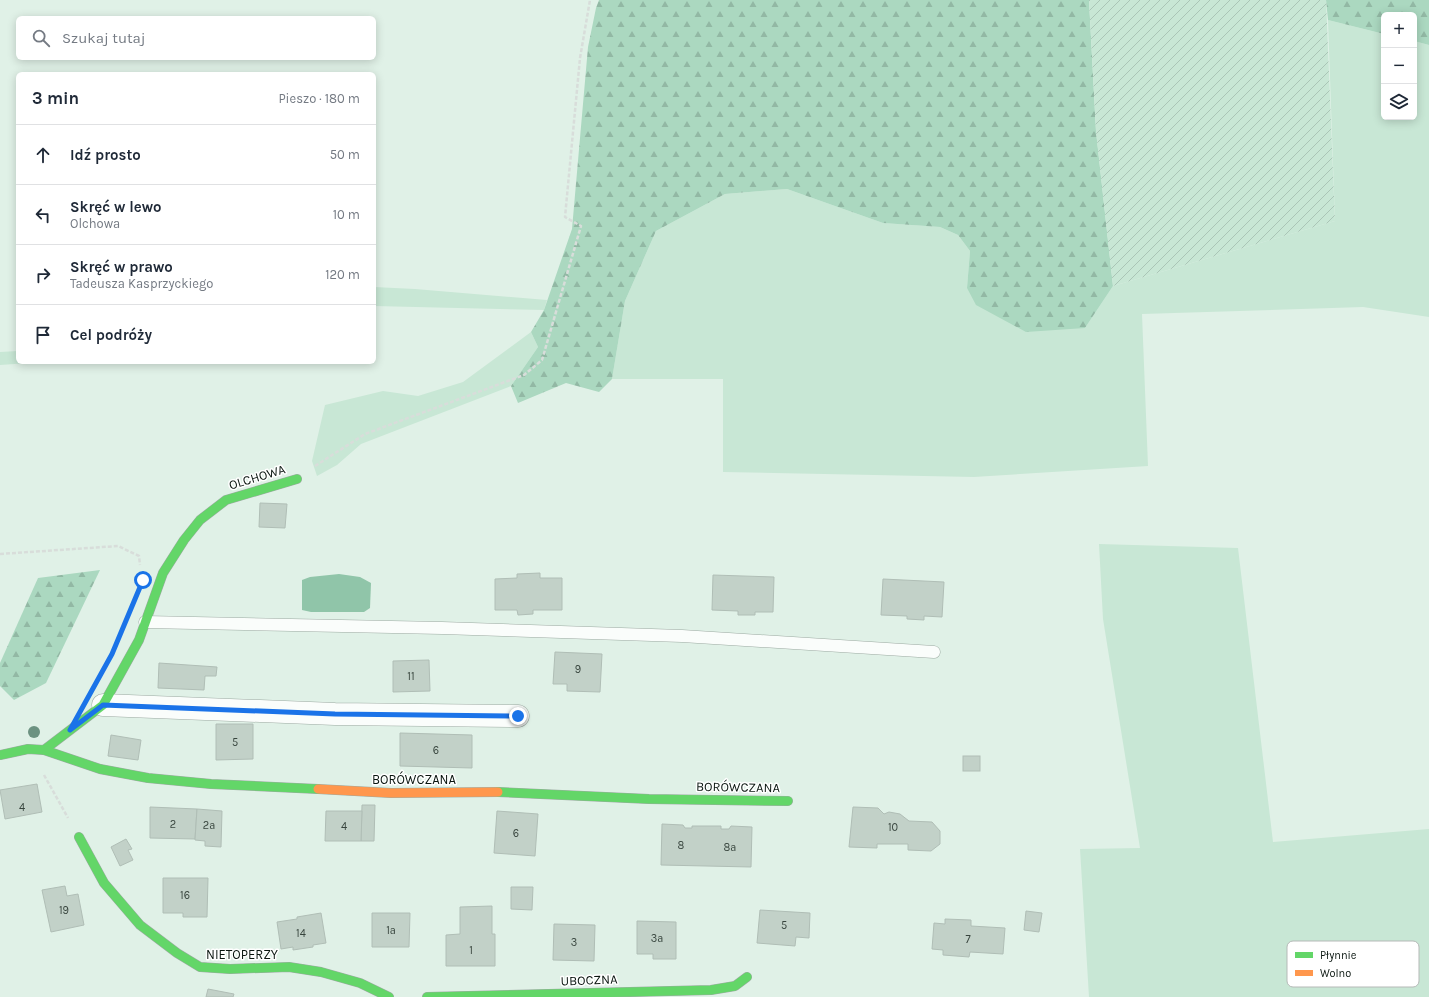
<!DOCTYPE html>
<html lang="pl">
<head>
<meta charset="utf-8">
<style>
  :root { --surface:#fff; --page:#f2f2f3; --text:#1f2937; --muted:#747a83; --line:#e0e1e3 }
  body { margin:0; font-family:Karla,sans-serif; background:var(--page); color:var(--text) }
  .controls { position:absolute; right:12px; top:12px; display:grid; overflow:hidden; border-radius:6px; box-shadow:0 2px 10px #0003 }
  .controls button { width:36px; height:36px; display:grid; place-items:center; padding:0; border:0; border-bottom:1px solid var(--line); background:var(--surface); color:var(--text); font:20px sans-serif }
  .stop { position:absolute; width:12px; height:12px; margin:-9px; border:3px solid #1a73e8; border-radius:50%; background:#fff }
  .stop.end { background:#1a73e8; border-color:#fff; box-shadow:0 1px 4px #0008 }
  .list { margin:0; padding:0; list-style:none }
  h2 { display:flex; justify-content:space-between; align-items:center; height:52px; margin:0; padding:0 16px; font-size:17px }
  h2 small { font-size:13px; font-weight:400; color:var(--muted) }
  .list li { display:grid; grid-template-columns:26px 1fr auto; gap:12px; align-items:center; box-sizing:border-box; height:60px; padding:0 16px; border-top:1px solid var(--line) }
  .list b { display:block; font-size:15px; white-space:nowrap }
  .list p { margin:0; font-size:13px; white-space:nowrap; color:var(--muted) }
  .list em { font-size:13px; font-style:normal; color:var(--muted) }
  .icon { flex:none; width:22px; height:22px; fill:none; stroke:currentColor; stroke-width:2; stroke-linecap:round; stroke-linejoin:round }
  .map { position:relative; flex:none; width:1429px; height:997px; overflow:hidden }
  .search { position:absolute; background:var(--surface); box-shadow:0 2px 10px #0003; left:16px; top:16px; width:360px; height:44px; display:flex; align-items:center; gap:10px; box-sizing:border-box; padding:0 14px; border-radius:6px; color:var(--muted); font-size:15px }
  .panel { position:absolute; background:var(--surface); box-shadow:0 2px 10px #0003; left:16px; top:72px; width:360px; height:292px; border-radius:6px }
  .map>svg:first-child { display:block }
  .green { fill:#c8e7d5 }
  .forest { fill:url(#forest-firs) }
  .garden { fill:url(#garden-furrows) }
  .water { fill:#90c5a9 }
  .building { fill:#c2d1c8; stroke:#b0beb6 }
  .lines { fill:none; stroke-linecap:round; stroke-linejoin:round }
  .lane-casing { stroke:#9caaa2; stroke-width:13 }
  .street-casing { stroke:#9caaa2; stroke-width:23 }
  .fast-casing { stroke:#9caaa2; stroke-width:10 }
  .slow-casing { stroke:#9caaa2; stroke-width:10 }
  .path { stroke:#d8ddda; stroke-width:2.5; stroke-dasharray:4 2; stroke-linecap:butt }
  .lane { stroke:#fafdfb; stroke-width:12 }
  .street { stroke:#fafdfb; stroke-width:22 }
  .fast { stroke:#63d668; stroke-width:9 }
  .slow { stroke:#ff974d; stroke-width:9 }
  .tree { fill:#6c9281 }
  .route { stroke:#1a73e8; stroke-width:5 }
  .labels { text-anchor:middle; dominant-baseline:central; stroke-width:3; stroke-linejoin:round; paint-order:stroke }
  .number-label { font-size:11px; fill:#37443d }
  .street-label { font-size:13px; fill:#09150f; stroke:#fff }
  .key { fill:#fff; stroke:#b5b9b7; stroke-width:1 }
  .key-label { font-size:11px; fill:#09150f }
</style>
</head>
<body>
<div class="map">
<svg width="1429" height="997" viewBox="0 0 1429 997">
  <defs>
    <pattern id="forest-firs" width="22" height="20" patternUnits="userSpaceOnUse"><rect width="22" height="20" fill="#abd8c0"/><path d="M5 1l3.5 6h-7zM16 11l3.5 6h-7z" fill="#92b8a4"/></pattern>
    <pattern id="garden-furrows" width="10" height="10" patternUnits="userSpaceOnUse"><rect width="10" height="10" fill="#c8e7d5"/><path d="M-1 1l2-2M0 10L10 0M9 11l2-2" fill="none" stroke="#aac5b6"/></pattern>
  </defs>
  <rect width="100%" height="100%" fill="#e0f1e7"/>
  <g class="green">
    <path d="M1328 20 1384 34V117H1414V41L1429 45V317L1363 307 1142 314 1148 466 974 477 723 472V379H612L625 301 656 231 725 194 787 189 883 223 940 227 958 235 970 251 967 288 1085 328 1113 286 1335 221Z"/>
    <path d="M374 287 415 289 547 300 544 310 374 306Z"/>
    <path d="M531 332 538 347 511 386 361 444 337 465 317 476 312 461 325 405 383 391 418 396 463 382Z"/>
    <path d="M18 351V362H44L0 365V352Z"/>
    <path d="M1099 544 1238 548 1273 842 1429 829V997H1089L1080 849 1140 848 1103 619Z"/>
  </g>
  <g class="forest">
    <path d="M599 0H1089L1096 131 1113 286 1085 328 1026 332 976 305 967 288 970 251 958 235 940 227 883 223 787 189 725 194 656 231 625 301 612 379 599 392 566 383 518 403 511 386 538 347 531 332 544 310 572 229 588 47 596 8Z"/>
    <path d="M1326 0H1429V45L1414 41V15H1384V34L1328 20Z"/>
    <path d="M100 570 46 683 14 700 0 686V663L38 578Z"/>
  </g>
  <path class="garden" d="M1089 0H1326L1335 221 1113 286 1096 131Z"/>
  <path class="water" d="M339 574 360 577 371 583 370 608 364 612H311L302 610V580L310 577Z"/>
  <g class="building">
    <path d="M260 503 287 504 285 528 259 527Z"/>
    <path d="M540 573V578H562V610H533V614L518 615 517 610H495V579L517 578V574Z"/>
    <path d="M713 575 774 577 773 612H755V615H738V611L712 610Z"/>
    <path d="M883 579 944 582 942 617 924 616V620L907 619V616L881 615Z"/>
    <path d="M555 652 602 654 600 692 567 691V684H553Z"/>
    <path d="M429 660 430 691 393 692V661Z"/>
    <path d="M159 663 217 667 216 676H205L204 690 158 688Z"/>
    <path d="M216 724H253V759L216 760Z"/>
    <path d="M400 733 472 735V768L400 766Z"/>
    <path d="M111 735 141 740 138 760 108 756Z"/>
    <rect x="963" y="756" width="17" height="15"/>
    <path d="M37 784 42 812 5 819 0 790Z"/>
    <path d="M362 805H375L374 841H361Z"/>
    <path d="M150 807 197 809 195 839 150 838Z"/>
    <path d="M853 807 878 808 884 814 889 812 900 814 909 821 932 822 940 831V844L931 851 908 850V844H877V848L849 847Z"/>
    <path d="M197 809 222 811 221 847 205 846V841L195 840Z"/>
    <path d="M326 811H362L361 841H325Z"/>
    <path d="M497 811 538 814 535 856 494 853Z"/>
    <path d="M662 824 683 825 685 828H692V826H721V829H729L731 826 752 827 751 867 661 865Z"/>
    <path d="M126 839 132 849 128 850 133 860 120 866 111 847Z"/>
    <path d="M163 878H208L207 917H183V913H163Z"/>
    <path d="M65 886 67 896 78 894 84 925 51 932 42 890Z"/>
    <path d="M511 887H533L532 910 511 909Z"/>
    <path d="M492 906V934H495V966H446V935L460 934V907Z"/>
    <path d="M760 910 810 913 809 938 796 937 795 946 757 943Z"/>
    <path d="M1026 911 1042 913 1039 932 1024 930Z"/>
    <path d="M321 913 326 943 313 945V947L293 950V947L281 949 277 922 297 919V917Z"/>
    <path d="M372 913H410L409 947H372Z"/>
    <path d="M945 919 971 920V926L1005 928 1003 954 970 952 969 957 943 955V950L932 949 934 923 945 924Z"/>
    <path d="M637 921 676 922V959H653V954H637Z"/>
    <path d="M554 924 595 925 594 961 553 960Z"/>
    <path d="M208 989 234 994 233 997H206Z"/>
  </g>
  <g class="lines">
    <g class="lane-casing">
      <path id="lane" d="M145 622 442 628 682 636 934 652"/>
    </g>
    <g class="street-casing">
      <path id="street" d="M103 705 335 714 518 716"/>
    </g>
    <g class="fast-casing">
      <g id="fast">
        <path d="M44 750 103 705 139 640 163 573 184 540 200 520 226 500 297 479"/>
        <path d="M0 755 28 749 44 750 100 769 148 778 211 784 318 789"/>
        <path d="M498 792 649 799 788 801"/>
        <path d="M79 837 104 883 140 925 177 953 200 967 230 969 289 967 321 972 360 983 389 997"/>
        <path d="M427 997 711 990 735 986 747 977"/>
      </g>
    </g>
    <g class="slow-casing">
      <path id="slow" d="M318 789 391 793 498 792"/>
    </g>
    <g class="path">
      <path d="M315 466 365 434 524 375 542 360 581 226 565 217 580 58 590 0"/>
      <path d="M0 554 118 546 139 556 140 565"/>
      <path d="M44 775 68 818"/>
    </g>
    <use href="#lane" class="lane"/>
    <use href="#street" class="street"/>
    <use href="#fast" class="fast"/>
    <use href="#slow" class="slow"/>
  </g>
  <circle class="tree" cx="34" cy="732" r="6"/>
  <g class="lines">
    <path class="route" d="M143 580 112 654 70 730 103 705 335 714 518 716"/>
  </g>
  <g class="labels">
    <g class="number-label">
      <text x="578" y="669">9</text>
      <text x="411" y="676">11</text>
      <text x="235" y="742">5</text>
      <text x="436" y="750">6</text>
      <text x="22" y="807">4</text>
      <text x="173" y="824">2</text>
      <text x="209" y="825">2a</text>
      <text x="344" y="826">4</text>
      <text x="893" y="827">10</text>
      <text x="516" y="833">6</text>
      <text x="681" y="845">8</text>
      <text x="730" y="847">8a</text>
      <text x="185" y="895">16</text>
      <text x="64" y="910">19</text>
      <text x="784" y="925">5</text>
      <text x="391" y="930">1a</text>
      <text x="301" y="933">14</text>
      <text x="657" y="938">3a</text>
      <text x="968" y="939">7</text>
      <text x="574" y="942">3</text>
      <text x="471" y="950">1</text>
    </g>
    <g class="street-label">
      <text transform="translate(257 477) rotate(-17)">OLCHOWA</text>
      <text x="414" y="779">BORÓWCZANA</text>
      <text transform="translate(738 787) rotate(1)">BORÓWCZANA</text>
      <text x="242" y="954">NIETOPERZY</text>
      <text transform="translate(589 980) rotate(-2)">UBOCZNA</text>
    </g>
  </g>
  <rect x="1287" y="941" width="132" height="46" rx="6" class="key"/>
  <rect x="1295" y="952" width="18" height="6" fill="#63d668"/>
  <rect x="1295" y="970" width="18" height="6" fill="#ff974d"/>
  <g class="key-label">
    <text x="1320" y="959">Płynnie</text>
    <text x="1320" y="977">Wolno</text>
  </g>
</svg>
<div class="controls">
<button>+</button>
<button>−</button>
<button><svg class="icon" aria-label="layers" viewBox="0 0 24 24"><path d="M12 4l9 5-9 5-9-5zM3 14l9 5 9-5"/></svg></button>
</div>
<div class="stop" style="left:143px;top:580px"></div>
<div class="stop end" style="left:518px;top:716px"></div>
<div class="search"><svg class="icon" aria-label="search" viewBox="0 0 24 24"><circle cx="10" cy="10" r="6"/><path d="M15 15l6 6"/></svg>Szukaj tutaj</div>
<section class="panel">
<h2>3 min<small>Pieszo · 180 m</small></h2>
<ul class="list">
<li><svg class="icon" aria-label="ahead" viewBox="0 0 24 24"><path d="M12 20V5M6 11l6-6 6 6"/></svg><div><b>Idź prosto</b></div><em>50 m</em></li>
<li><svg class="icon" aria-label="left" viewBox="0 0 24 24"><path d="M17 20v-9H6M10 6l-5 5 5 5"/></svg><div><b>Skręć w lewo</b><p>Olchowa</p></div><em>10 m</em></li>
<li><svg class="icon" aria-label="right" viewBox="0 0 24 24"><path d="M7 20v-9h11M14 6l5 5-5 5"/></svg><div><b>Skręć w prawo</b><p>Tadeusza Kasprzyckiego</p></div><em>120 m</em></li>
<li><svg class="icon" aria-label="arrive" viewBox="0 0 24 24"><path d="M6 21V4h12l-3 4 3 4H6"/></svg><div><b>Cel podróży</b></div></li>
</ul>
</section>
</div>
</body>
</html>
